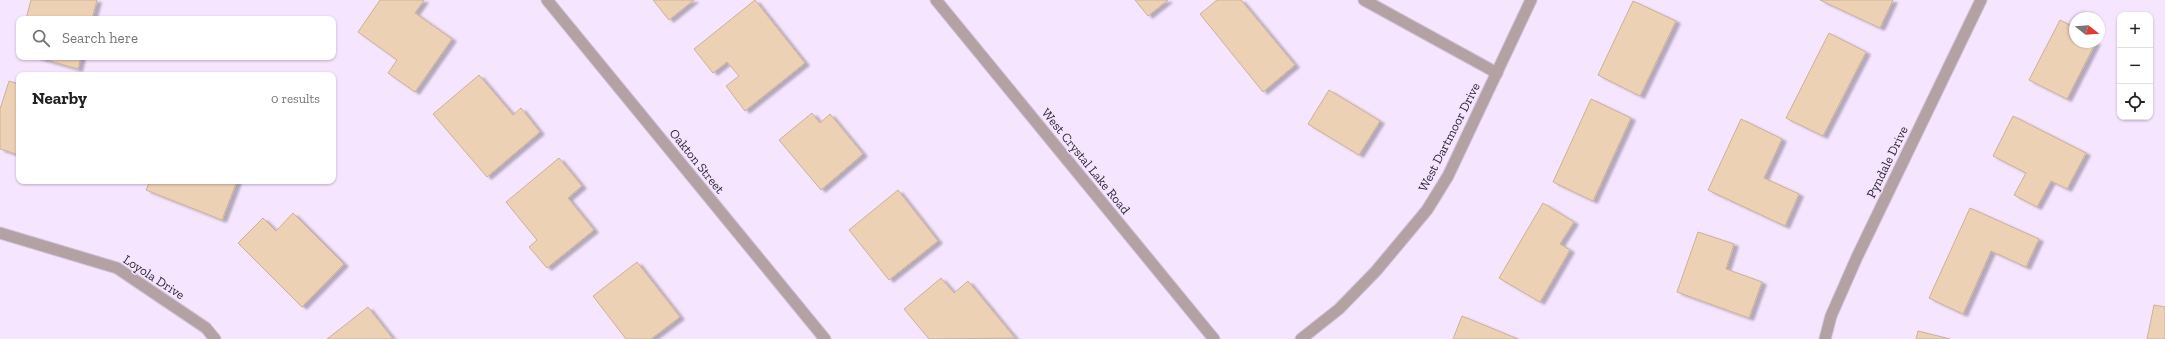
<!DOCTYPE html>
<html lang="en">
<head>
<meta charset="utf-8">
<style>
  :root { --surface:#fff; --page:#f2f2f2; --text:#222; --muted:#767676; --line:#e0e0e0 }
  body { margin:0; font-family:"Zilla Slab",serif; background:var(--page); color:var(--text) }
  .controls { position:absolute; right:12px; top:12px; display:grid; overflow:hidden; border-radius:8px; box-shadow:0 1px 3px #0004 }
  .controls button { width:36px; height:36px; display:grid; place-items:center; padding:0; border:0; border-bottom:1px solid var(--line); background:var(--surface); color:var(--text); font:20px sans-serif }
  .compass { position:absolute; left:2069px; top:12px; width:36px; height:36px; border-radius:50%; background:var(--surface); box-shadow:0 1px 3px #0004; rotate:107deg }
  .list { margin:0; padding:0; list-style:none }
  h2 { display:flex; justify-content:space-between; align-items:center; height:52px; margin:0; padding:0 16px; font-size:17px }
  h2 small { font-size:13px; font-weight:400; color:var(--muted) }
  .icon { flex:none; width:22px; height:22px; fill:none; stroke:currentColor; stroke-width:2; stroke-linecap:round; stroke-linejoin:round }
  .map { position:relative; flex:none; width:2165px; height:339px; overflow:hidden }
  .search { position:absolute; background:var(--surface); box-shadow:0 1px 3px #0004; left:16px; top:16px; width:320px; height:44px; display:flex; align-items:center; gap:10px; box-sizing:border-box; padding:0 14px; border-radius:8px; color:var(--muted); font-size:15px }
  .panel { position:absolute; background:var(--surface); box-shadow:0 1px 3px #0004; left:16px; top:72px; width:320px; height:112px; border-radius:8px }
  .map>svg:first-child { display:block }
  .building { fill:#edd1b5; stroke:#ccb196; filter:url(#shadow) }
  .lines { fill:none; stroke-linecap:round; stroke-linejoin:round }
  .minor-casing { stroke:#d2c3db; stroke-width:13 }
  .tertiary-casing { stroke:#d2c3db; stroke-width:13 }
  .minor { stroke:#b4a1a3; stroke-width:11 }
  .tertiary { stroke:#b4a1a3; stroke-width:11 }
  .labels { text-anchor:middle; dominant-baseline:central; stroke-width:3; stroke-linejoin:round; paint-order:stroke }
  .street-label { font-size:13px; fill:#302835; stroke:#f6e5ff }
</style>
</head>
<body>
<div class="map">
<svg width="2165" height="339" viewBox="0 0 2165 339">
  <defs>
    <filter id="shadow"><feDropShadow dx="4.5" dy="2.5" stdDeviation="1" flood-color="#0004"/></filter>
  </defs>
  <rect width="100%" height="100%" fill="#f6e5ff"/>
  <g class="building">
    <path d="M31 0H97L92 19H26Z"/>
    <path d="M380 0H424L415 13 452 39 415 92 388 73 397 60 358 32Z"/>
    <path d="M653 0H694L669 20Z"/>
    <path d="M755 0 805 63 745 111 726 86 739 76 727 62 713 73 694 49Z"/>
    <path d="M1135 0H1168L1148 16Z"/>
    <path d="M1217 0H1241L1295 65 1263 92 1200 14Z"/>
    <path d="M1820 0H1893L1880 28Z"/>
    <path d="M1633 1 1676 21 1640 96 1598 75Z"/>
    <path d="M2060 20 2075 28V42H2096L2067 99 2029 80Z"/>
    <path d="M1829 33 1866 52 1823 136 1786 118Z"/>
    <path d="M36 57H81L78 69Z"/>
    <path d="M479 75 513 115 521 108 540 132 487 177 433 114Z"/>
    <path d="M9 81 19 84V155L0 149V109Z"/>
    <path d="M1329 90 1380 121 1359 155 1308 124Z"/>
    <path d="M1591 99 1631 118 1593 201 1553 182Z"/>
    <path d="M812 113 820 123 830 114 863 154 821 190 779 140Z"/>
    <path d="M2013 116 2086 153 2067 189 2051 181 2037 207 2014 195 2026 173 1993 156Z"/>
    <path d="M1741 119 1782 139 1764 178 1799 194 1785 226 1708 190Z"/>
    <path d="M559 158 582 186 568 198 594 230 547 268 529 247 537 240 506 202Z"/>
    <path d="M150 181H237L222 220 146 190Z"/>
    <path d="M898 190 938 241 889 280 849 230Z"/>
    <path d="M1543 203 1574 222 1560 244 1570 250 1540 302 1499 278Z"/>
    <path d="M1970 208 2039 239 2026 267 1991 251 1963 314 1929 298Z"/>
    <path d="M293 213 344 264 302 307 238 243 263 218 276 231Z"/>
    <path d="M1698 232 1734 244 1726 269 1762 282 1749 318 1677 292Z"/>
    <path d="M637 262 680 317 651 339H626L593 296Z"/>
    <path d="M941 278 954 293 968 281 1015 338 929 339 904 309Z"/>
    <path d="M2154 305 2165 307V339H2147Z"/>
    <path d="M368 307 393 339H327Z"/>
    <path d="M1462 316 1518 339H1453Z"/>
    <path d="M1918 331 1950 339H1916Z"/>
  </g>
  <g class="lines">
    <g class="minor-casing">
      <g id="minor">
        <path d="M547 0 825 339"/>
        <path d="M1364 0 1497 73"/>
        <path d="M0 233 117 268 206 328 215 339"/>
        <path d="M1301 339 1339 309 1376 271 1427 210 1448 176 1531 0"/>
        <path d="M1825 339 1831 316 1857 257 1981 0"/>
      </g>
    </g>
    <g class="tertiary-casing">
      <path id="tertiary" d="M936 0 1214 339"/>
    </g>
    <use href="#minor" class="minor"/>
    <use href="#tertiary" class="tertiary"/>
  </g>
  <g class="labels">
    <g class="street-label">
      <text transform="translate(1449 137) rotate(-63)">West Dartmoor Drive</text>
      <text transform="translate(697 161) rotate(51)">Oakton Street</text>
      <text transform="translate(1086 161) rotate(51)">West Crystal Lake Road</text>
      <text transform="translate(1887 162) rotate(-64)">Pyndale Drive</text>
      <text transform="translate(154 277) rotate(33)">Loyola Drive</text>
    </g>
  </g>
</svg>
<div class="controls">
<button>+</button>
<button>−</button>
<button><svg class="icon" aria-label="locate" viewBox="0 0 24 24"><circle cx="12" cy="12" r="6"/><path d="M12 2v4M12 18v4M2 12h4M18 12h4"/></svg></button>
</div>
<svg class="compass" viewBox="-18 -18 36 36"><path d="M0-13l5 13h-10z" fill="#e53935"/><path d="M0 13l5-13h-10z" fill="#767676"/></svg>
<div class="search"><svg class="icon" aria-label="search" viewBox="0 0 24 24"><circle cx="10" cy="10" r="6"/><path d="M15 15l6 6"/></svg>Search here</div>
<section class="panel">
<h2>Nearby<small>0 results</small></h2>
<ul class="list">
</ul>
</section>
</div>
</body>
</html>
